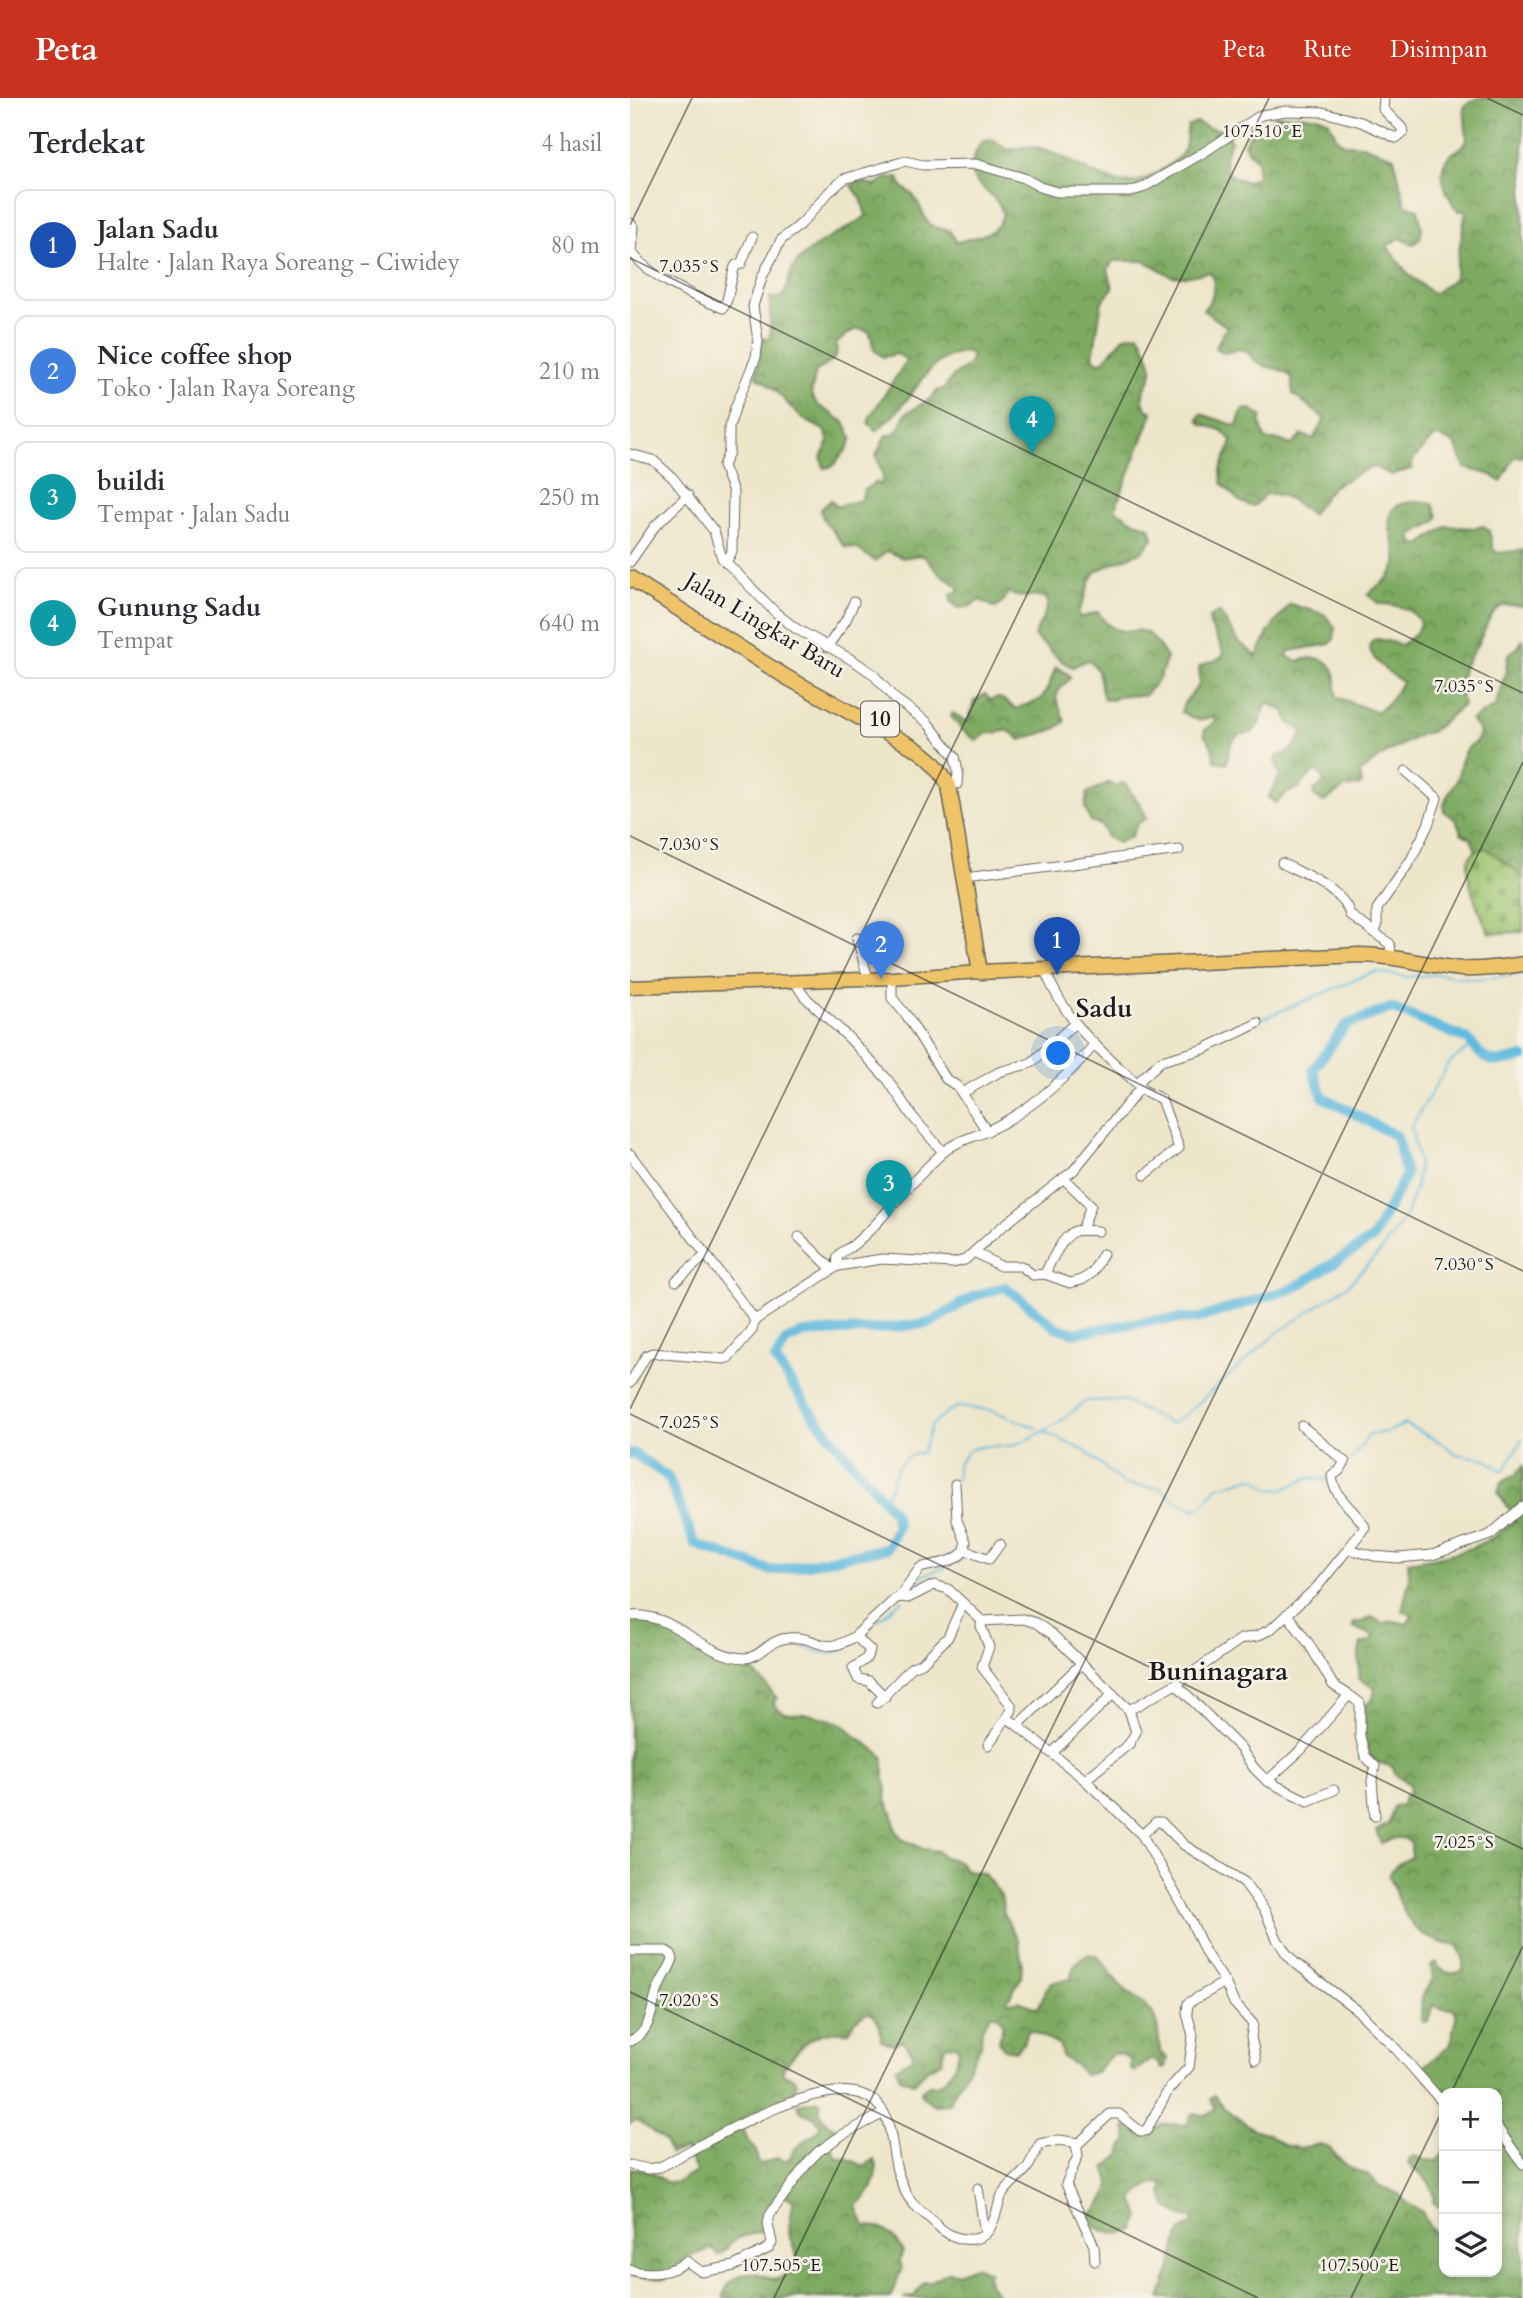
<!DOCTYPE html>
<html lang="id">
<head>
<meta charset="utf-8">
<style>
  :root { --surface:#fff; --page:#f2f2f3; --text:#2b2b33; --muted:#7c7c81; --line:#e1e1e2; --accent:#c8321e }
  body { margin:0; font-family:Cardo,serif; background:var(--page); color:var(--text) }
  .controls { position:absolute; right:21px; bottom:21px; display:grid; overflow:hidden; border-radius:14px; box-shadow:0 4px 10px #0003 }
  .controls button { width:63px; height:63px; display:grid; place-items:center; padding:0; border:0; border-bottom:2px solid var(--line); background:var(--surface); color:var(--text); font:35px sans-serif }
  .you { position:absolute; left:429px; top:956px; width:24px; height:24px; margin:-18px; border:5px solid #fff; border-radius:50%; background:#1a73e8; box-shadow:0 0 0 10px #1a73e833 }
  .badge { display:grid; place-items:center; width:46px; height:46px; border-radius:50%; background:var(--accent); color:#fff; font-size:23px; font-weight:700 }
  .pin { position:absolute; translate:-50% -58px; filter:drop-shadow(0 2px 4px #0008) }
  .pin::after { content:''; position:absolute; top:37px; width:24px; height:21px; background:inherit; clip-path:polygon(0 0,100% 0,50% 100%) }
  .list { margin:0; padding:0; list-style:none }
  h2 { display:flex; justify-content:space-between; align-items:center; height:91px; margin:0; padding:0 28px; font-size:30px }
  h2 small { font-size:23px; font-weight:400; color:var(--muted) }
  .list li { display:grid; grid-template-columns:46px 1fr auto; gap:21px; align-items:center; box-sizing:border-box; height:112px; margin:0 14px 14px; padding:0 14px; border:2px solid var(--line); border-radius:14px }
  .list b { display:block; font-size:26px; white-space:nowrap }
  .list p { margin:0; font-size:23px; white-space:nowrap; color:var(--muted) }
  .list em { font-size:23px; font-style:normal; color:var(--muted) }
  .icon { flex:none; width:38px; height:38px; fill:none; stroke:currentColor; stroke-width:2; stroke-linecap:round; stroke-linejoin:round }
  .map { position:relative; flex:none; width:893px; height:2200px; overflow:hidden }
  header { display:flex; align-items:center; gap:42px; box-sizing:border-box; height:98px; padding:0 35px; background:var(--accent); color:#fff }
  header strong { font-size:33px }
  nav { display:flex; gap:38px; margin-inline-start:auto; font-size:24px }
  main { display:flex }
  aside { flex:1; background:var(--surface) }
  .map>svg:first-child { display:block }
  .forest { fill:url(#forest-crowns); stroke:#4d633f; stroke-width:2 }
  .cemetery { fill:url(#cemetery-stones); stroke:#5c7046; stroke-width:2 }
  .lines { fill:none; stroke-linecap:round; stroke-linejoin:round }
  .stream { stroke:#61bade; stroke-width:2 }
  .river { stroke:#61bade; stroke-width:10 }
  .minor-casing { stroke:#666359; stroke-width:11 }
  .major-casing { stroke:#666359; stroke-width:15 }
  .highway-casing { stroke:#666359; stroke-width:17 }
  .minor { stroke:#fff; stroke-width:9 }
  .major { stroke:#efc469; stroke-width:12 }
  .highway { stroke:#efc469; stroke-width:14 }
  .ticks { fill:none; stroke:#1c1c1c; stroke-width:2; stroke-opacity:0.45 }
  .labels { text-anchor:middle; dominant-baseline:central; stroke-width:5; stroke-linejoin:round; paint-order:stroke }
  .shield { fill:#f7f3e8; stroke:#5e5c59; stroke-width:2 }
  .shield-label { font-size:21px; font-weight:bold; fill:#1c1c1c }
  .street-label { font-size:23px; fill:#1c1c1c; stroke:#f7f3e8 }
  .quarter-label { font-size:26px; font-weight:bold; fill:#1c1c1c; stroke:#f7f3e8 }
  .ticks-label { font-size:18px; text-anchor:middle; fill:#1c1c1c; stroke:#f7f3e8; stroke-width:5; stroke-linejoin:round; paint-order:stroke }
</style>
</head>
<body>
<header>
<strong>Peta</strong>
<nav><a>Peta</a><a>Rute</a><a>Disimpan</a></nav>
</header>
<main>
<aside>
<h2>Terdekat<small>4 hasil</small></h2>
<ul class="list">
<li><span class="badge" style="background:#1a4fb4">1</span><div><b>Jalan Sadu</b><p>Halte · Jalan Raya Soreang - Ciwidey</p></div><em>80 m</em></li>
<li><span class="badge" style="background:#3f7fe0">2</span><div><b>Nice coffee shop</b><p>Toko · Jalan Raya Soreang</p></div><em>210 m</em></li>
<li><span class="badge" style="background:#0f9aa8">3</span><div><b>buildi</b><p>Tempat · Jalan Sadu</p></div><em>250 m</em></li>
<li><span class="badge" style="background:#0f9aa8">4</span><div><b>Gunung Sadu</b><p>Tempat</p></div><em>640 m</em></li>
</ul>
</aside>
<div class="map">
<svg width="893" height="2200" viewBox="0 0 893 2200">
  <defs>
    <pattern id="forest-crowns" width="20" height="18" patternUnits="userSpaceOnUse" patternTransform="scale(1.75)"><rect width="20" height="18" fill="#7eaa62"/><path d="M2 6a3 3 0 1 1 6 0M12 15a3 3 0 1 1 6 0" fill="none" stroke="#668a50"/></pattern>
    <pattern id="cemetery-stones" width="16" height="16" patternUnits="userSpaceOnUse" patternTransform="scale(1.75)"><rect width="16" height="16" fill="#9dc46f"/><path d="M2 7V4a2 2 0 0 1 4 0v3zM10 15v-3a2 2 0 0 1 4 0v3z" fill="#87a860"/></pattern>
  </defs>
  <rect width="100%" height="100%" fill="#f7f3e8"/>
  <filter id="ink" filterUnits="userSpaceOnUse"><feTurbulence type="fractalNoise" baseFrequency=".0143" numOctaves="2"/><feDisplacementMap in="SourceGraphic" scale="14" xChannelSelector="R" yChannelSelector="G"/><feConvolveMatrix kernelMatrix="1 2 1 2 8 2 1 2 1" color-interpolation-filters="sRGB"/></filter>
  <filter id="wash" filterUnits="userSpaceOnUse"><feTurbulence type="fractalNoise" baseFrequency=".00686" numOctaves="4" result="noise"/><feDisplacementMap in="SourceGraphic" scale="28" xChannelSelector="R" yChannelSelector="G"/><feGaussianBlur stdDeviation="1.57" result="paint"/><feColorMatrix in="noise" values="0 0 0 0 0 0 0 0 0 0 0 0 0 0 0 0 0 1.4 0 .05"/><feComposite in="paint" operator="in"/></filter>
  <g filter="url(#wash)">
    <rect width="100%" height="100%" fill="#eee6cb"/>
    <g class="forest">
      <path d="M848 0H893V359L885 358 871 384 862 377 835 370 825 346 810 339H803L783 362 781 371 761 377 745 369 739 370 703 388 681 417C668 406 654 394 635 396L625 407 620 408 609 403 592 385 591 372 602 343 591 332 571 326 568 321 571 316 607 328 612 312 621 311 632 319 630 325 636 342H648L662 347 672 337 683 341 695 321 663 296 662 280C646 263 632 277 617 253L609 251 595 255 585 250 597 229 573 212C583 201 585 193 583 178L579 174 554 179 541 178 515 163H483L478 171 483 190 472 203 463 258 466 263 472 264 495 238 508 236C514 240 513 244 516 251 518 258 523 266 522 274 519 289 506 294 517 312L522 313 521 319 485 411 503 423 520 429 523 440 513 453 468 472C456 484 457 500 448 514L450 520 468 514C475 526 484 534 499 533 505 533 510 531 515 534 523 538 532 552 537 560L529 581 514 598 492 597 481 602 474 601C467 584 475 573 457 562L443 569C429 563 428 560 418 550 413 545 408 544 404 538L417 511V500C404 495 390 503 378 494L375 501 366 510 350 502 340 508 329 510 321 504V496L328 494 329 489 310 476 295 459 289 457 273 460 257 453 245 463 226 450 215 449 194 422 190 412 201 402 207 409C215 405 223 405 231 402L234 392 246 384 250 387 253 379 246 357 256 337H262L268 332 275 316 300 301 307 293 314 291 323 278 338 268 342 258 338 254C306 254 291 284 273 307 266 316 255 325 246 333L238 325 240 319 277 262 267 256 253 259 244 252 240 235C227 225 216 237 206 246 210 261 198 266 186 273L181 297 188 307 214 324 222 340 218 350 202 369 194 370 191 359 199 344 195 333C187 327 177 325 171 319 155 305 145 288 126 278L130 257V240L140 241V200H150C160 192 157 180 163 170 179 145 214 135 236 118L231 100 221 87 232 83 245 88 256 80 268 79C272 95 279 89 285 100 297 118 292 130 319 132L327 144C340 140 363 138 370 124 381 103 347 93 342 76 339 67 348 41 360 41 364 40 373 50 378 52 386 51 395 47 404 49 448 56 481 105 527 75 536 69 551 60 555 50 557 43 556 35 558 28L566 24 579 30 594 32 601 43 595 58 596 73 605 80 617 84 627 79V62L619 55 614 46 620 36 641 28 644 17 687 18 698 22 707 40 714 46 733 47 764 59 775 107 788 111 792 131 790 141 783 146 770 140 757 148 778 176 803 196 824 181 836 113H828C817 99 804 72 820 57 827 52 833 50 837 43L834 9 841 3Z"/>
      <path d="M791 403 803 406 808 418 806 423 781 437 783 445 790 447 817 428 843 430 854 428 859 432 863 450 867 455 893 452V508L874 507 865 513 858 523 849 544 833 570 830 588 833 607 801 634 791 636 753 657 730 674 732 687 714 690 694 704 683 697 684 692 692 687 694 682 689 674 684 673 670 689 655 696 646 705 638 700 650 678 645 662 648 658C662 655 669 646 673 632L659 625 655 613 640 606 635 608 630 625 622 635C602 634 598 649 597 665L585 663 582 649 574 636 575 631 584 624V618L569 623 551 614 554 605 569 587V569C577 563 585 565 593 558 593 542 579 535 579 520L587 514 590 515 609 544 627 558 639 533 660 506 694 516 705 529 704 541 700 546 659 553 657 559 668 563C682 558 700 558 705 576 707 583 705 592 707 599L746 614C758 607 766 596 772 584 759 574 743 565 739 548L743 542 749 541 772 547 786 535 790 525C784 510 764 506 749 506L737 496C748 488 759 482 765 469 773 451 745 419 769 407 775 404 785 404 791 403Z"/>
      <path d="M893 541V778L856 750 846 753 841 740 832 736 826 722 814 713C812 702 822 692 827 682 829 675 831 660 834 655 838 645 848 648 850 633L841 622 865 608 876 574 878 557 888 549Z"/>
      <path d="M426 569 437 575 441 579 429 592 426 600 435 624 425 631 390 642C373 624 375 638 357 635L347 643 332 632 321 618 323 615 338 624 344 603 355 596 360 602C372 596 376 605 386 611 394 606 402 606 409 602 417 597 422 578 426 569Z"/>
      <path d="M478 685 487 688 492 685 495 686 510 706 517 720 507 726 501 739 487 745 477 739 471 727 461 724 455 710 457 695Z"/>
      <path d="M893 1368V2200H530L543 2163 548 2138 550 2133 561 2127 564 2121 552 2118 536 2108 532 2095 534 2089 530 2085C519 2084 510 2093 503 2102L510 2119 504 2132C484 2139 468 2136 456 2117 472 2113 473 2099 481 2088L475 2070 490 2057 492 2049 498 2042 495 2030 498 2029 512 2038 524 2034 532 2026 557 2027 562 2016 575 2017 584 2013 585 2008 580 2001 584 1997 594 2010 625 2032 639 2036 653 2047 669 2050 690 2046 699 2049 709 2061 722 2071 737 2076 749 2088 769 2096 777 2105 792 2114 800 2130 814 2140V2174H867V1995H814V2001L790 1972 820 1947 823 1939C821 1929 830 1920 824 1911H813L803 1906 798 1923 792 1924 791 1922 792 1898 803 1881 801 1868 805 1864C813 1875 820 1878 833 1873V1859L827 1847C819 1848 813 1845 805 1842 776 1833 770 1803 759 1777L765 1768 781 1759V1745C772 1736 762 1741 751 1745L746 1733 759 1725 764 1708 772 1707 775 1698 780 1695 779 1686 765 1677 763 1669C759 1667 751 1666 747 1664 730 1653 733 1625 734 1609L743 1601 745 1590 728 1580C730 1568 727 1557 731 1546L742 1543 744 1538 723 1529 724 1524H732L742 1519 752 1525 765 1523 777 1526 783 1516 772 1514 779 1482 778 1464C816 1458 859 1451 886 1420L868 1395 871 1385 886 1376Z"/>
      <path d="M0 1521C32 1517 61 1553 89 1563 99 1567 111 1567 121 1572 128 1576 140 1593 147 1600L143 1605C156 1621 162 1614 177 1616 189 1618 202 1622 213 1626 219 1629 219 1634 224 1637 235 1645 245 1650 254 1660V1682L257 1690 256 1702 263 1718 265 1730 272 1741 293 1751 308 1753 314 1759 328 1763 336 1772 353 1775 371 1797 374 1816 388 1843 392 1864 391 1880 377 1903 380 1905 389 1903 406 1910 409 1908 417 1890 422 1884 441 1881C441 1873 444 1866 450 1861 468 1845 479 1876 490 1887 500 1898 520 1905 525 1921 529 1931 529 1944 530 1954L537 1960 535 1969 531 1970 529 1965 522 1961 504 1974 500 1970V1962L493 1957 483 1955 466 1974 454 1977 447 1968 432 1959 430 1948 401 1932 396 1935 393 1946 386 1953 374 1951 369 1943 373 1926 367 1917H361L352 1930 351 1947 318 2006 304 2007 292 1998 291 1993 299 1987C316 1990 327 1966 329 1952L326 1947 315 1948 311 1964 296 1972 284 1985 270 1980 266 1970 281 1961 283 1956 273 1943 262 1946 251 1942C252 1931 250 1920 238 1915L228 1920 218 1934C184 1930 173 1946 153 1970V1976L164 1980 167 1985 160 2002 119 2016 112 2023V2029L118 2043 126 2053 128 2064 131 2066 148 2060 154 2063 159 2061C166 2042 183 2044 191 2027L184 2019 171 2014 167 2006 188 2002 190 2003V2015L197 2025 212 2034 203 2039 202 2050 207 2060H216L234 2068 244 2061 247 2068 243 2089 227 2108 235 2128C239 2129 243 2128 247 2129 256 2131 269 2144 273 2153L270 2162 272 2170 260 2200H94C93 2188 110 2173 123 2175 130 2175 138 2180 146 2182L170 2169C168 2157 164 2151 160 2140 157 2129 162 2115 163 2104L162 2101 150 2096 135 2113 132 2132C124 2138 114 2136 105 2142 98 2146 96 2153 88 2157L81 2151 56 2159 36 2181 0 2178V2070L21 2074 36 2084 45 2085 67 2074 55 2051 40 2056 34 2043 9 2023 6 2022 0 2026Z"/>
      <path d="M814 2055V2111L803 2105C807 2085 792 2079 778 2066L780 2060 785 2058 795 2062 807 2063Z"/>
      <path d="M344 2168 359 2174C356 2186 363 2194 373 2200H273L284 2198 294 2184H300L318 2174 327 2175Z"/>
    </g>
    <path class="cemetery" d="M856 750 893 778V834L859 835C852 819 829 772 841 757 844 752 850 751 856 750Z"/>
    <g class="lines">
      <g class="stream">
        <path d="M629 922 744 874 780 879 810 876 847 881 893 876"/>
        <path d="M416 1335 455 1353 495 1387 530 1390 541 1400 565 1412 574 1407 586 1390 615 1381 624 1380 640 1391 652 1392 678 1380 698 1382"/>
        <path d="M720 1363 739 1337 760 1333 775 1326 812 1345 826 1356 856 1361 871 1372 875 1371 893 1340"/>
        <path d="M327 1382V1367L339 1352 354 1348H382L405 1338 428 1325 456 1303 492 1302 541 1326 557 1315 647 1235 717 1188 751 1153 775 1119 785 1091 789 1065 781 1029 819 965 844 946"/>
        <path d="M254 1402C270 1376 258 1363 292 1354L301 1328 317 1314 327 1309 360 1312 407 1330"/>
        <path d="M326 1465 336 1458"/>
        <path d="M278 1495 291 1478 318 1468"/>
        <path d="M247 1523 272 1502"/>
        <path d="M27 1526 44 1534"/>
        <path d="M52 1538C73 1557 96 1565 124 1570 132 1563 141 1554 151 1550 179 1538 191 1572 225 1544"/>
        <path d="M232 1538 243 1527"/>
      </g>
      <path class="river" d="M0 1356 3 1355 38 1379 65 1446 142 1473 257 1450 267 1428 264 1415 184 1318 145 1262 156 1243 173 1235 248 1231 300 1225 344 1198 375 1189 426 1229 444 1235 526 1222 570 1220 664 1190 743 1140 776 1076 766 1038 693 999 683 972 716 927 761 910 837 941C844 946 846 953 853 958 865 968 880 962 893 959"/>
    </g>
  </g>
  <g filter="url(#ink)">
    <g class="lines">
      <g class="minor-casing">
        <g id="minor">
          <path d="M0 125 4 129 2 154C16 177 67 200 93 210L97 202 104 171 106 167 111 166 122 139"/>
          <path d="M0 356 23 362 43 380 84 433 92 460 145 514 165 530 224 563 243 576 264 600 297 624 325 659 328 673 327 686"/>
          <path d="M0 464 25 428 58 397"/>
          <path d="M96 465 102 453 103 394 93 368 99 354V330L105 310 126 259 128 243 123 208 132 179 151 142 171 126 199 94 214 81 275 63 293 67 346 66 394 80 410 89 427 94H499L512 90 576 53 631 17 656 13 693 14 731 24 766 40 773 35 772 30 753 11 754 0"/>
          <path d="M197 549 216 522 224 504"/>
          <path d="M652 765C674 777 714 791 720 817L760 846 761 859"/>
          <path d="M343 779 549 752"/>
          <path d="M743 834 747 829V811L781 762 798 727 807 700 776 673"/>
          <path d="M227 840 238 880"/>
          <path d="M262 880V900L277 918 316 981 327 988 357 1033"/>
          <path d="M164 883 174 898 220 941 258 982 282 1018 313 1054"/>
          <path d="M507 985 531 963 574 951 628 925"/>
          <path d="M511 991 531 1001 549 1050 515 1077"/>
          <path d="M332 995 369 974 401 965 445 925"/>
          <path d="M0 1056 125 1222"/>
          <path d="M433 1080 461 1107 452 1132"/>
          <path d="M169 1139 202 1171"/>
          <path d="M344 1154 370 1168H391L403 1177 415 1176 440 1185 452 1182 462 1175 473 1156"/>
          <path d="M208 1168C208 1163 206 1161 209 1157 212 1153 218 1151 222 1148 229 1143 235 1136 242 1130 267 1104 288 1075 316 1052 328 1042 341 1040 355 1034 397 1015 434 982 464 947"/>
          <path d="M415 1176C420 1164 433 1138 445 1133 452 1131 461 1133 468 1133"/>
          <path d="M46 1183 76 1157"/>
          <path d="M125 1222 208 1168 252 1161 323 1165 335 1162 368 1132 444 1072 511 989C469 952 435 924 414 870"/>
          <path d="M0 1285 16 1258 22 1255 94 1261 98 1260 122 1232 125 1222"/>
          <path d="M672 1328 715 1364 709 1373 702 1378C704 1401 725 1411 735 1429L718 1451"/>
          <path d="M325 1386 327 1422 336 1444 335 1452"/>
          <path d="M269 1499 290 1470C305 1465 325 1466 335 1452L359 1461 370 1446"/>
          <path d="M0 1518C44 1513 72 1559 115 1560 131 1560 139 1541 158 1540 189 1537 192 1560 225 1538"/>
          <path d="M352 1523 351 1528 359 1549 352 1569 381 1607 382 1612 358 1647"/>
          <path d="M546 1586 610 1650 624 1670 637 1683 671 1652 719 1597 703 1587 679 1546 657 1516"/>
          <path d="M719 1597 730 1605V1638L735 1658 745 1668 742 1683 745 1718"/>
          <path d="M247 1605 282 1569 292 1565 318 1539 333 1505"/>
          <path d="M499 1612 546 1586 611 1541 627 1538 641 1531 687 1489 718 1451 744 1458 768 1460 802 1457 860 1437 893 1408"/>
          <path d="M378 1620 455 1682"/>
          <path d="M388 1627 452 1565"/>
          <path d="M422 1655 483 1596"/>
          <path d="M637 1683 678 1703 704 1692"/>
          <path d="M512 1737 526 1724H531L554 1747 614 1784 635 1813 647 1841 656 1855 665 1865 727 1912 766 1951 814 2006"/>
          <path d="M0 1853H36L41 1856 43 1861C39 1872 32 1881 28 1891 21 1909 22 1935 0 1943"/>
          <path d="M595 1884 604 1905 623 1926 621 1939 626 1962"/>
          <path d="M867 2029 893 2066"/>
          <path d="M446 2046 448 2058 436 2086 464 2148 465 2163"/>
          <path d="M0 2067 18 2071 30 2069C75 2045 181 1980 231 1996 263 2006 260 2042 266 2068 267 2076 272 2085 275 2093 282 2109 296 2115 307 2127 319 2140 346 2149 359 2132 366 2122 367 2108 372 2097 378 2087 390 2079 397 2070 402 2063 405 2054 410 2046L429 2042 449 2045 480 2016H489L510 2033H516L539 1991 559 1969 563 1938 557 1915 558 1905 595 1884 576 1856 562 1825 512 1737 455 1682 499 1646 506 1634 499 1612 422 1536 406 1525 393 1521 352 1523 318 1491 304 1487 278 1500 269 1499 264 1502 225 1538 240 1552 236 1561 223 1570 228 1581 239 1583 255 1599"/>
          <path d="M348 2090 355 2136"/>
          <path d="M0 2172C17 2177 42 2176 56 2163L72 2174 104 2168 139 2150 142 2145 138 2126 140 2116 179 2063 189 2053 212 2037 254 2015"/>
        </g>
      </g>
      <g class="major-casing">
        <path id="major" d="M0 889 262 880 350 874"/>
      </g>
      <g class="highway-casing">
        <path id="highway" d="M0 480 156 579 283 649C300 659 310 670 319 688L350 874 730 857C765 857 798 868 833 871 854 872 873 869 893 866"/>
      </g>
      <use href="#minor" class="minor"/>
      <use href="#major" class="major"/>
      <use href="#highway" class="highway"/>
    </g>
  </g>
  <path class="ticks" d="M857 0 893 17M0 127 62 0M0 160 893 595M0 738 893 1173M0 1311 639 0M0 1316 893 1751M0 1894 628 2200M821 1995 893 1848M144 2200 893 664M721 2200 814 2009"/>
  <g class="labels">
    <rect class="shield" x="231" y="603.5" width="38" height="35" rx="5"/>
    <g class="shield-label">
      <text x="250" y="621">10</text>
    </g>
    <g class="street-label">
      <text transform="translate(135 527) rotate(31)">Jalan Lingkar Baru</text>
    </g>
    <g class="quarter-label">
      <text x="474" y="910">Sadu</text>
      <text x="588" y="1573">Buninagara</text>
    </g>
  </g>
  <g class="ticks-label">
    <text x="632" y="39">107.510°E</text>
    <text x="59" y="174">7.035°S</text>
    <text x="834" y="594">7.035°S</text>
    <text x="59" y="752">7.030°S</text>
    <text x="834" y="1172">7.030°S</text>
    <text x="59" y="1330">7.025°S</text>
    <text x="834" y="1750">7.025°S</text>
    <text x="59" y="1908">7.020°S</text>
    <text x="151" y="2173">107.505°E</text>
    <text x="729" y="2173">107.500°E</text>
  </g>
</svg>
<div class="controls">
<button>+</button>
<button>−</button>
<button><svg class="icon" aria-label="layers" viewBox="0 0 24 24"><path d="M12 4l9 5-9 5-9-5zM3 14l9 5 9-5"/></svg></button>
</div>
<div class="you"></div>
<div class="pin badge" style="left:427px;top:877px;background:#1a4fb4">1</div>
<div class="pin badge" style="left:251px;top:881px;background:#3f7fe0">2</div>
<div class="pin badge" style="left:259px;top:1120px;background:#0f9aa8">3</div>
<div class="pin badge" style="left:402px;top:356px;background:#0f9aa8">4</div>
</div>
</main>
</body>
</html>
